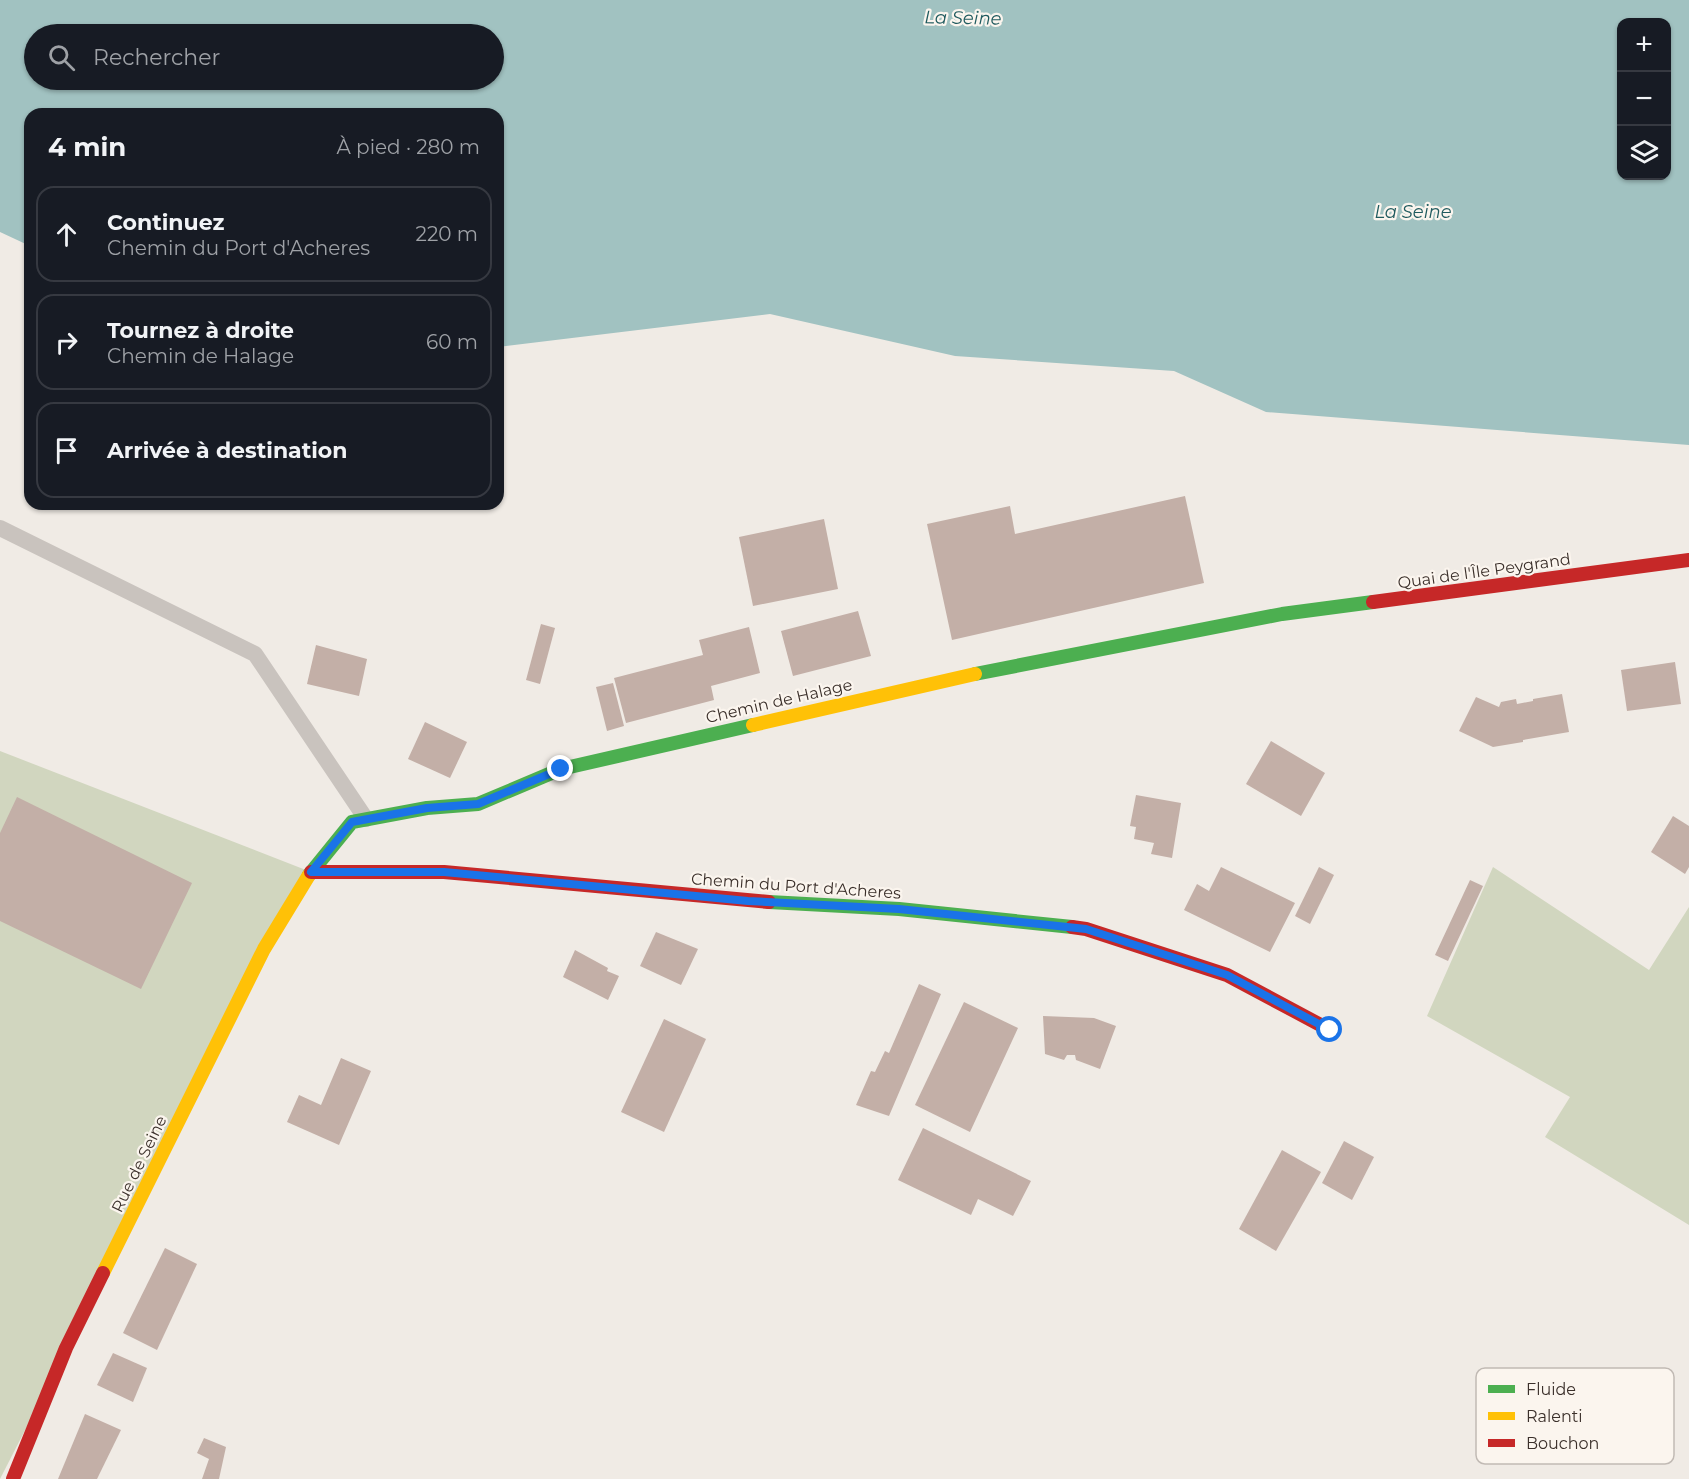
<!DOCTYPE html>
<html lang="fr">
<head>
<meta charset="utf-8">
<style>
  :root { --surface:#171b24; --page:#242831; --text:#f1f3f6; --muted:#9ea1a6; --line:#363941 }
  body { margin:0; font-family:Montserrat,sans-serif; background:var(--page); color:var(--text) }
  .controls { position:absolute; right:18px; top:18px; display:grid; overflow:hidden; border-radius:12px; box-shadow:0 2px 4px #0004 }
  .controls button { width:54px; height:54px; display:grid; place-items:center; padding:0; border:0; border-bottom:2px solid var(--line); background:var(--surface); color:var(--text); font:30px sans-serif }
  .stop { position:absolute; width:18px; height:18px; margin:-14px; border:4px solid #1a73e8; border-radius:50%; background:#fff }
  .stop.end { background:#1a73e8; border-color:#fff; box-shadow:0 2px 6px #0008 }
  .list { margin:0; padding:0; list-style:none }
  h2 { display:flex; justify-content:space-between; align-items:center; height:78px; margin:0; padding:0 24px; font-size:26px }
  h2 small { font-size:20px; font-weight:400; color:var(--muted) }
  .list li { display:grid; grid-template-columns:39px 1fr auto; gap:18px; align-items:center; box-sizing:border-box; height:96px; margin:0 12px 12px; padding:0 12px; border:2px solid var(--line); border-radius:18px }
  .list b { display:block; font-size:22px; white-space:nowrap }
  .list p { margin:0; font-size:20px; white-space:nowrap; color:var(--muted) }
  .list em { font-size:20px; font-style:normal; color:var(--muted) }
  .icon { flex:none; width:33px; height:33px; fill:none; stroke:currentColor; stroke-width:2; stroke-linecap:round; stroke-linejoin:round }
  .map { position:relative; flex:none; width:1689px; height:1479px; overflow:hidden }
  .search { position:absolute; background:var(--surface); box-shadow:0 2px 4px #0004; left:24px; top:24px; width:480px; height:66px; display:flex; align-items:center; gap:15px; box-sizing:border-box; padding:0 21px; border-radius:33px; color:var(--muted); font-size:22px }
  .panel { position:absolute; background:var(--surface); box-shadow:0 2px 4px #0004; left:24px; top:108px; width:480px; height:402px; border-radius:18px }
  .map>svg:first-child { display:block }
  .green { fill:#d1d6bf }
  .water { fill:#a1c2c1; fill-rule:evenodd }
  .building { fill:#c3afa7 }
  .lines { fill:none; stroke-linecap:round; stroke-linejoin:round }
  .lane { stroke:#c9c3be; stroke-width:16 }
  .fast { stroke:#4caf50; stroke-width:14 }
  .slow { stroke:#ffc107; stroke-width:14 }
  .jam { stroke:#c62828; stroke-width:14 }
  .route { stroke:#1a73e8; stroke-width:8 }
  .labels { text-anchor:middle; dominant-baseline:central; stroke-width:4.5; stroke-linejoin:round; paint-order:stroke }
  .street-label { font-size:16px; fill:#3b302b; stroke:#fbf5ee }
  .water-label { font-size:18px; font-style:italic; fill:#1f5a5e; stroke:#fbf5ee }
  .key { fill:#fbf5ee; stroke:#c1bab4; stroke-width:1.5 }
  .key-label { font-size:16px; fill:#3b302b }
</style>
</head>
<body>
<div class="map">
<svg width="1689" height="1479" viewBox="0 0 1689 1479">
  <rect width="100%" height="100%" fill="#f0ebe5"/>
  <g class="green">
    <path d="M0 751 311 872 0 1479Z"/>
    <path d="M1493 867 1649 970 1689 907V1225L1545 1137 1570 1097 1427 1016Z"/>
  </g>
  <path class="water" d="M0 0H1689V445L1266 412 1174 371 955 356 770 314 498 347V114H30V246L0 232ZM1622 22H1666V176H1622ZM34 34H494V80H34Z"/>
  <g class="building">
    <path d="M24 243 30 246V274L25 272Z"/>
    <path d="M1185 496 1204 583 952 640 927 524 1010 506 1015 534Z"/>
    <path d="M824 519 838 589 753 606 739 537Z"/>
    <path d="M858 611 871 656 793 676 781 631Z"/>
    <path d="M541 624 555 628 540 684 526 680Z"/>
    <path d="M749 627 760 673 711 686 714 700 626 723 614 678 703 655 699 640Z"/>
    <path d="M316 645 367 659 359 696 307 684Z"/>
    <path d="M1675 662 1681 704 1627 711 1621 670Z"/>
    <path d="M613 683 624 726 607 731 596 687Z"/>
    <path d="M1562 694 1569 732 1523 740V742L1493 747 1459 731 1476 697 1499 707 1501 702 1516 699 1517 704 1533 701V699Z"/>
    <path d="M425 722 467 742 450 778 408 759Z"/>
    <path d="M1271 741 1325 773 1301 816 1246 784Z"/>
    <path d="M1136 795 1181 803 1172 858 1151 854 1154 843 1134 839 1136 827 1130 826Z"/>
    <path d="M17 797 192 883 141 989 0 921V833Z"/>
    <path d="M1673 816 1689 826V867L1685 874 1651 852Z"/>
    <path d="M1221 867 1295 903 1270 952 1184 910 1197 884 1209 891Z"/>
    <path d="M1319 867 1334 875 1310 924 1295 916Z"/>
    <path d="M1470 880 1483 886 1448 961 1435 955Z"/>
    <path d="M656 932 698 949 681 985 640 966Z"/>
    <path d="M575 950 608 968 607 971 619 976 608 1000 563 977Z"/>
    <path d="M919 984 941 994 889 1116 856 1105 871 1071 875 1072 885 1051 889 1053Z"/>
    <path d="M964 1002 1018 1028 970 1132 915 1105Z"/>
    <path d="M1043 1016 1094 1018 1116 1026 1100 1069 1076 1060 1075 1055H1067L1064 1060 1045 1054Z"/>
    <path d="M664 1019 706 1039 664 1132 621 1112Z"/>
    <path d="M341 1058 371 1071 339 1145 287 1122 299 1095 321 1105Z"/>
    <path d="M923 1128 1031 1181 1013 1216 978 1199 971 1215 898 1180Z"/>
    <path d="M1344 1141 1374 1157 1352 1200 1322 1183Z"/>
    <path d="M1282 1150 1321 1172 1276 1251 1239 1229Z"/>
    <path d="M165 1248 197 1264 157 1350 123 1333Z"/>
    <path d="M113 1353 147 1368 133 1402 97 1385Z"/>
    <path d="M85 1414 121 1430 97 1479H58Z"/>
    <path d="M204 1438 226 1447 219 1479H202L209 1459 197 1453Z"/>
  </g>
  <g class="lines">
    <path class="lane" d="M0 528 255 654 366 819"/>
    <g class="fast">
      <path d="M975 674 1282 614 1373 602"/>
      <path d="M309 875 352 822 427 808 478 804 561 769 753 725"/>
      <path d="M769 902 899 909 1072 927"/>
    </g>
    <g class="slow">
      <path d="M753 725 975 674"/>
      <path d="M103 1273 264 949 309 875"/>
    </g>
    <g class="jam">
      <path d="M1373 602 1689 560"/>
      <path d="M311 872H444L769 902"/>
      <path d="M1072 927 1086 929 1227 975 1330 1030"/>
      <path d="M13 1479 66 1348 103 1273"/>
    </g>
  </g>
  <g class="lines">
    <path class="route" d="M561 769 478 804 427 808 352 822 311 872H444L748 901 899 909 1086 929 1227 975 1330 1030"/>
  </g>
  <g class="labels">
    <g class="street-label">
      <text transform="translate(1484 571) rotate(-8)">Quai de l'Île Peygrand</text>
      <text transform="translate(779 701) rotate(-13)">Chemin de Halage</text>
      <text transform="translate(796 886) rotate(4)">Chemin du Port d'Acheres</text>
      <text transform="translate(139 1164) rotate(-64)">Rue de Seine</text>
    </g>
    <g class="water-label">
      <text transform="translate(963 18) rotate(1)">La Seine</text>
      <text x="1413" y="212">La Seine</text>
    </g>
  </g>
  <rect x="1476" y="1368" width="198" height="96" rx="9" class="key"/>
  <rect x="1488" y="1385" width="27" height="8" fill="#4caf50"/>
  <rect x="1488" y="1412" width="27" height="8" fill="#ffc107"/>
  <rect x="1488" y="1439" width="27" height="8" fill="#c62828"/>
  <g class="key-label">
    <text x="1526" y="1395">Fluide</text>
    <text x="1526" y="1422">Ralenti</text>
    <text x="1526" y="1449">Bouchon</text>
  </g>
</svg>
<div class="controls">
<button>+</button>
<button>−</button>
<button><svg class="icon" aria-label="layers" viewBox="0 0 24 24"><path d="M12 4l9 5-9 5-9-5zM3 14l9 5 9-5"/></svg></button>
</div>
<div class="stop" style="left:1330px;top:1030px"></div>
<div class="stop end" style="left:561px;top:769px"></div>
<div class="search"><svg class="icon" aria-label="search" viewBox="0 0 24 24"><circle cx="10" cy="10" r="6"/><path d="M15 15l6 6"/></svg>Rechercher</div>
<section class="panel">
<h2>4 min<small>À pied · 280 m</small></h2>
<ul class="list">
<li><svg class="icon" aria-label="ahead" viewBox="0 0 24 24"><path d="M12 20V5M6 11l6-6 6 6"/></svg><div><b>Continuez</b><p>Chemin du Port d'Acheres</p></div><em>220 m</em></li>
<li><svg class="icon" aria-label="right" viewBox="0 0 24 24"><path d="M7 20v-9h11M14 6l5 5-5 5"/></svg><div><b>Tournez à droite</b><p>Chemin de Halage</p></div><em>60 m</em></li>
<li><svg class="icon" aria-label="arrive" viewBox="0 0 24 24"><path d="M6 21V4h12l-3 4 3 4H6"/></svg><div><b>Arrivée à destination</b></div></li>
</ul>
</section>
</div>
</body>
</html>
